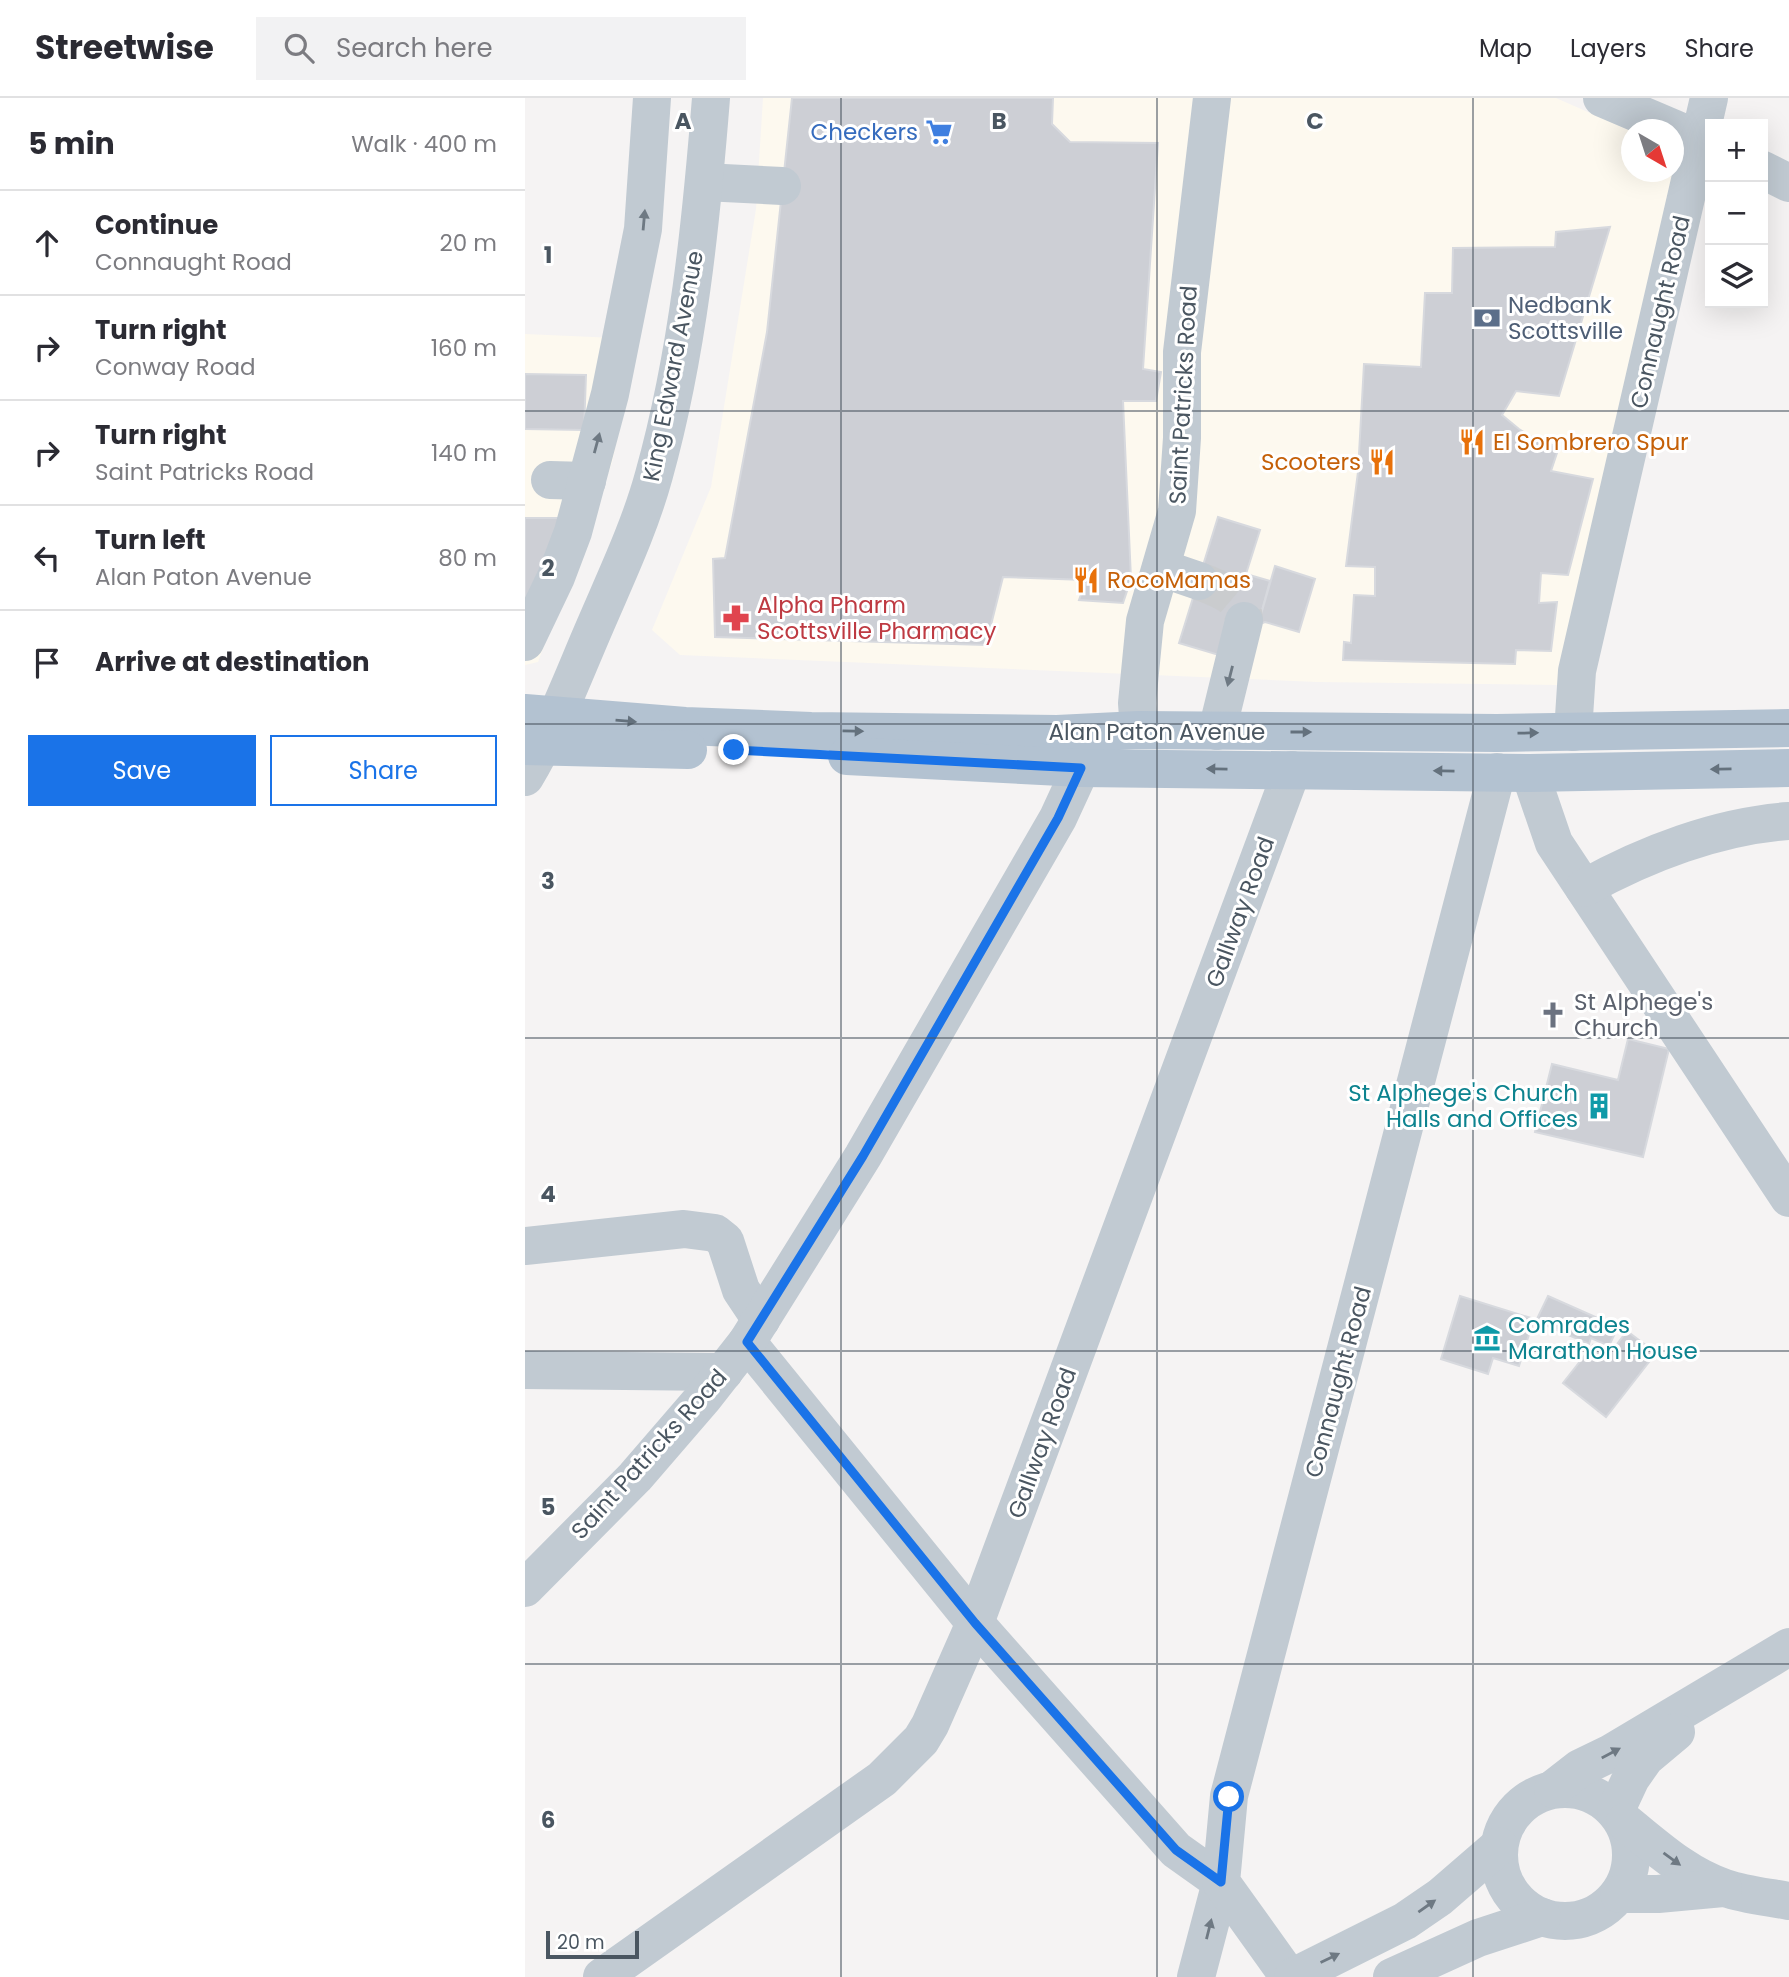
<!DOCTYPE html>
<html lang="en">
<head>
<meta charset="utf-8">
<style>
  :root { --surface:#fff; --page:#f2f2f3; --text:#2b2b33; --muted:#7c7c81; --line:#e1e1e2; --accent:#1a73e8 }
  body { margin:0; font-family:Poppins,sans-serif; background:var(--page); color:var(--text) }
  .controls { position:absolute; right:21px; top:21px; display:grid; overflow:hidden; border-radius:0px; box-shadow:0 7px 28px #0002 }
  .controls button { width:63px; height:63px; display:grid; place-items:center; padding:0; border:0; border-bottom:2px solid var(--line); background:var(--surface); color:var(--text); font:35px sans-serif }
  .compass { position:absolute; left:1096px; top:21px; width:63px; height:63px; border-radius:50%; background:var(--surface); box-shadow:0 7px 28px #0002; rotate:141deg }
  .scale { position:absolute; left:21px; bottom:18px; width:93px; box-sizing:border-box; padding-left:7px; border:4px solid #4a5661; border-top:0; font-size:19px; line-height:24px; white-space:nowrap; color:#4a5661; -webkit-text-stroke:5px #fff; paint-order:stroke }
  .stop { position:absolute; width:21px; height:21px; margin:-16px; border:5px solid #1a73e8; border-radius:50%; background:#fff }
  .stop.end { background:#1a73e8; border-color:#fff; box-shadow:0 2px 7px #0008 }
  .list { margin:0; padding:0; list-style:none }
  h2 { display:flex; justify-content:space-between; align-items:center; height:91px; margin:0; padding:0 28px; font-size:30px }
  h2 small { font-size:23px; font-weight:400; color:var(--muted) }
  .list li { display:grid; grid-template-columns:46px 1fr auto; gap:21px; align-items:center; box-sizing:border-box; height:105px; padding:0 28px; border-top:2px solid var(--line) }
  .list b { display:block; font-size:26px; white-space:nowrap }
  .list p { margin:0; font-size:23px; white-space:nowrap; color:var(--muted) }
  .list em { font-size:23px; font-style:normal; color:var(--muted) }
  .actions { display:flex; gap:14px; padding:21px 28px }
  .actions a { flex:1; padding:16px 0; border:2px solid var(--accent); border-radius:0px; text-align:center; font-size:24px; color:var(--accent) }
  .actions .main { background:var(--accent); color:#fff }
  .icon { flex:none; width:38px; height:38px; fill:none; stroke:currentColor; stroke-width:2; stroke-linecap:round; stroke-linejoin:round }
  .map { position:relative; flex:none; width:1264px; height:1879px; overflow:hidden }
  header { display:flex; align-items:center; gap:42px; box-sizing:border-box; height:98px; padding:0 35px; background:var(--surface); border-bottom:2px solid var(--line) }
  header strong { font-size:33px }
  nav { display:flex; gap:38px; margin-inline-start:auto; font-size:24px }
  .search { width:490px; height:63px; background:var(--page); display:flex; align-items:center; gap:18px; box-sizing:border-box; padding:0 24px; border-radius:0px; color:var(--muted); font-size:26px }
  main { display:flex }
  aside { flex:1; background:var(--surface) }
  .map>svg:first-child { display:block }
  .commercial { fill:#fdf9ef }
  .building { fill:#cdcfd5; stroke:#d7d9de; stroke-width:2 }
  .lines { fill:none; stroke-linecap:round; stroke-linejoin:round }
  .minor-tunnel { stroke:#caccce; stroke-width:38; stroke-dasharray:38 19; stroke-linecap:butt }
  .minor { stroke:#c1cad2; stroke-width:38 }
  .major { stroke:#b3c2d1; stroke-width:38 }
  .oneway { fill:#6e7983 }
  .oneway2 { fill:#64717d }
  .route { stroke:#1a73e8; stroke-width:9 }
  .grid { fill:none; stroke:#4a5661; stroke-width:2; stroke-opacity:0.55 }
  .labels { text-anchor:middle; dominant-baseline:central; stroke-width:6; stroke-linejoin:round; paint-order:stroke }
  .shop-label { font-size:23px; fill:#366cbe; stroke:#fff; text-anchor:end }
  .service-label { font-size:23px; fill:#4e5e75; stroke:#fff; text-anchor:start }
  .street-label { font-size:23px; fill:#4a5661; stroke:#fff }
  .food-label { font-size:23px; fill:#c56008; stroke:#fff; text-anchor:start }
  .health-label { font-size:23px; fill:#be3a42; stroke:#fff; text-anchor:start }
  .worship-label { font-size:23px; fill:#5b616d; stroke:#fff; text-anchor:start }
  .culture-label { font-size:23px; fill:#0d838f; stroke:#fff; text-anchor:end }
  .grid-label { font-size:23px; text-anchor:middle; font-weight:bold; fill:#4a5661; stroke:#fff; stroke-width:6; stroke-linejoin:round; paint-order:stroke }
</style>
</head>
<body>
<header>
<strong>Streetwise</strong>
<div class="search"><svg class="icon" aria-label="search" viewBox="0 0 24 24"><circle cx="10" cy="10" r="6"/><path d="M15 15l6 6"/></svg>Search here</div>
<nav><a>Map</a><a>Layers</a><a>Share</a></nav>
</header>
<main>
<aside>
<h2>5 min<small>Walk · 400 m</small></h2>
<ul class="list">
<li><svg class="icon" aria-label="ahead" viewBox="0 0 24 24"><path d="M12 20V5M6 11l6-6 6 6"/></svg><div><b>Continue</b><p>Connaught Road</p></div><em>20 m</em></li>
<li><svg class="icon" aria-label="right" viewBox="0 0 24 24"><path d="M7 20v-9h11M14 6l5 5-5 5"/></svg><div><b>Turn right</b><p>Conway Road</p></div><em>160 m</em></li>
<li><svg class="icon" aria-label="right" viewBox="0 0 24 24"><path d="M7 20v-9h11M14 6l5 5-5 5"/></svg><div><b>Turn right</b><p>Saint Patricks Road</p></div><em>140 m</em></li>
<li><svg class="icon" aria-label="left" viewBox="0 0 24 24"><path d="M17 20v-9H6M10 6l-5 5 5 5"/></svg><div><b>Turn left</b><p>Alan Paton Avenue</p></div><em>80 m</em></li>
<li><svg class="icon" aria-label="arrive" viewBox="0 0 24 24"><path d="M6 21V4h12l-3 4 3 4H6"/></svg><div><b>Arrive at destination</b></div></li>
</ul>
<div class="actions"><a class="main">Save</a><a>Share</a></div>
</aside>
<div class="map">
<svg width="1264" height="1879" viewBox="0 0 1264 1879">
  <rect width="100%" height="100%" fill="#f5f3f3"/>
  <g class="commercial">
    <path d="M238 0H1031L1106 33V74H1148L1149 51 1163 58 1032 587 792 584 155 557 127 532 186 389 231 111Z"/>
    <path d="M0 236 91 240 115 237 87 365 13 564 0 567Z"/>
  </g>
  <g class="building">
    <path d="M267 0H528L527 26 545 44 633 45 618 271 636 274 631 303H598L606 481 598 505 554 502 561 482 478 479 461 547 190 539 188 461 200 460 242 234Z"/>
    <path d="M1085 129 1034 298 991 293 977 317 994 331 1011 342 1034 349 1026 373 1068 381 1043 477 1016 475 1014 505 1032 504 1026 553 991 552 990 566 818 562 819 544 826 545 829 497 850 498V469L821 468 833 374 839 266 896 269 900 195H927L928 150 1030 149 1031 134Z"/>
    <path d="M0 276 61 277 59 332 0 331Z"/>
    <path d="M693 419 735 432 721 476 745 483 733 527 697 558 654 545Z"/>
    <path d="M0 420H36L0 508Z"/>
    <path d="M750 468 790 481 774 534 740 524 733 527Z"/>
    <path d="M1103 941 1144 951 1118 1059 1010 1034 1027 966 1093 982Z"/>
    <path d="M935 1198 1009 1221 994 1268 968 1260 963 1276 916 1261Z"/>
    <path d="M1023 1198 1093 1229 1084 1248 1066 1240 1064 1246 1011 1223Z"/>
    <path d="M1102 1233 1131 1255 1081 1319 1038 1285 1068 1247 1083 1258Z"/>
  </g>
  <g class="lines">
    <path class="minor-tunnel" d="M674 483C694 491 719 498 719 523"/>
    <g class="minor">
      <path d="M1077 0 1185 46"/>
      <path d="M1238 72 1264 85"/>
      <path d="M179 84 257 88"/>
      <path d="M25 382 62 383"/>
      <path d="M636 470 674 483"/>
      <path d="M0 544 31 479 48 434 85 296 118 131 127 0"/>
      <path d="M614 632 612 605 620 523 652 413 657 340V254L687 0"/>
      <path d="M692 633 719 523"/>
      <path d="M1048 634 1052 573 1184 0"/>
      <path d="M1005 675 1029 745 1264 1100"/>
      <path d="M0 679C27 634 46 584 67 535 89 483 114 432 129 377 163 255 176 126 186 0"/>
      <path d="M1059 790C1120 756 1193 728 1264 723"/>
      <path d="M0 1148 159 1131 190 1135 200 1143 216 1192 236 1222"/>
      <path d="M222 1244 450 1525 651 1752 696 1784 671 1879"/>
      <path d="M0 1272 199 1274"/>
      <path d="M0 1490 110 1379 179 1299 222 1244 338 1058 533 720 556 670"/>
      <circle cx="1040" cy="1757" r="66"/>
      <path d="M1028 1691 1055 1670 1086 1655 1264 1549"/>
      <path d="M1091 1712 1106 1680 1120 1660 1151 1634"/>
      <path d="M1100 1724C1131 1749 1161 1777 1200 1790 1220 1797 1243 1799 1264 1803"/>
      <path d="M1094 1796H1133L1198 1790"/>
      <path d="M77 1879 357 1681 396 1642 405 1627 450 1525 767 672"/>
      <path d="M764 1879 696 1784 704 1698 972 674"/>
      <path d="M768 1879 880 1823 915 1799 974 1748"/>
      <path d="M867 1879 953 1840 1017 1819"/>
    </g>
    <g class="major">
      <path d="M0 615 160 628 286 633 532 636 614 632 972 635 1264 630"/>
      <path d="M0 648 163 652"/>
      <path d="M322 658 556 670 1005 675 1264 670"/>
    </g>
  </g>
  <defs><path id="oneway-solid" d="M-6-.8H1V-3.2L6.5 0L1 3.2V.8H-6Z" transform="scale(1.75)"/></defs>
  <g class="oneway">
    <use href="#oneway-solid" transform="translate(119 122) rotate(-85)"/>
    <use href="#oneway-solid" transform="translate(72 345) rotate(-75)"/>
    <use href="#oneway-solid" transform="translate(705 578) rotate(104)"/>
    <use href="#oneway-solid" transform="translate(1086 1655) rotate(-28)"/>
    <use href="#oneway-solid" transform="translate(1147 1761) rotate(36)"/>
    <use href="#oneway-solid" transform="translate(902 1808) rotate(-35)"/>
    <use href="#oneway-solid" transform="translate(684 1831) rotate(-76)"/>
    <use href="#oneway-solid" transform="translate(805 1860) rotate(-26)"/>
  </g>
  <g class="oneway2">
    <use href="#oneway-solid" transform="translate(101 623) rotate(5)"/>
    <use href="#oneway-solid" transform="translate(328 633) rotate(1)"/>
    <use href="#oneway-solid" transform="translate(776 634)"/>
    <use href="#oneway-solid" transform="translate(1003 635) rotate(-1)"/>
    <use href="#oneway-solid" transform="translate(692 671) rotate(-179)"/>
    <use href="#oneway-solid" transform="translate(1196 671) rotate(179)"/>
    <use href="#oneway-solid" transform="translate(919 673) rotate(-179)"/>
  </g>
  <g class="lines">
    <path class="route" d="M209 652 556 670 533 720 338 1058 222 1244 450 1525 651 1752 696 1784 704 1699"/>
  </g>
  <path class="grid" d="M316 0V1879M632 0V1879M948 0V1879M0 313H1264M0 626H1264M0 940H1264M0 1253H1264M0 1566H1264"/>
  <defs>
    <g id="supermarket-bare" transform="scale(2.1)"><path d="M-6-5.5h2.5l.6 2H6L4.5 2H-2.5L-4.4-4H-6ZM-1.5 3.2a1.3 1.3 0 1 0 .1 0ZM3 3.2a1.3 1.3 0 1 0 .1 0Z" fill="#3f7fe0" stroke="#fff" stroke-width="2.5" paint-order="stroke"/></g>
    <g id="bank-bare" transform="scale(2.1)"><path d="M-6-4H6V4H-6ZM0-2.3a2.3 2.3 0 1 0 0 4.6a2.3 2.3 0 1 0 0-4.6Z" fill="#5c6f8a" stroke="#fff" stroke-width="2.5" paint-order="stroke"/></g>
    <g id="restaurant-bare" transform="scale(2.1)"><path d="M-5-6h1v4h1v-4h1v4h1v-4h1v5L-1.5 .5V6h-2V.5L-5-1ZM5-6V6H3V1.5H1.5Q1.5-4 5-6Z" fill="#e8710a" stroke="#fff" stroke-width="2.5" paint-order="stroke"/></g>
    <g id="pharmacy-bare" transform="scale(2.1)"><path d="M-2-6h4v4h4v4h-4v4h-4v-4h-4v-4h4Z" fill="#e0444e" stroke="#fff" stroke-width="2.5" paint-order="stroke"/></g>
    <g id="church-bare" transform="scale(2.1)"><path d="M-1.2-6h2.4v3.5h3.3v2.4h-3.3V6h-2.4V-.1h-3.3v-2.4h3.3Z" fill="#6b7280" stroke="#fff" stroke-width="2.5" paint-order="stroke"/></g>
    <g id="building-bare" transform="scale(2.1)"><path d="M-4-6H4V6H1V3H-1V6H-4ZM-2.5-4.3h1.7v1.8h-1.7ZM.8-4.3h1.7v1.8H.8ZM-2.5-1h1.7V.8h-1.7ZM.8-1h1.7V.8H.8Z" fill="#0f9aa8" stroke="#fff" stroke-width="2.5" paint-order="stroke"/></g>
    <g id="museum-bare" transform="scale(2.1)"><path d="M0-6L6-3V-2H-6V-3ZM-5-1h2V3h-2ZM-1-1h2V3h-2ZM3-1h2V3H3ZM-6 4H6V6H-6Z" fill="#0f9aa8" stroke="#fff" stroke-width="2.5" paint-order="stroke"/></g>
  </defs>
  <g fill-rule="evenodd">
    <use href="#supermarket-bare" x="414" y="34"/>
    <use href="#bank-bare" x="962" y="220"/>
    <use href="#restaurant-bare" x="947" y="344"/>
    <use href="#restaurant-bare" x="857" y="364"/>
    <use href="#restaurant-bare" x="561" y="482"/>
    <use href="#pharmacy-bare" x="211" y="520"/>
    <use href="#church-bare" x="1028" y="917"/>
    <use href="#building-bare" x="1074" y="1008"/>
    <use href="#museum-bare" x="962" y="1240"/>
  </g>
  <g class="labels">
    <g class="shop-label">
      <text x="393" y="34">Checkers</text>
    </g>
    <g class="service-label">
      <text x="983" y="207">Nedbank<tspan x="983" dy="26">Scottsville</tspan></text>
    </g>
    <g class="street-label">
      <text transform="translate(1135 214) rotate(-77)">Connaught Road</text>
      <text transform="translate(148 268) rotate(-79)">King Edward Avenue</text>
      <text transform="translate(658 297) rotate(-87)">Saint Patricks Road</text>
      <text x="632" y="634">Alan Paton Avenue</text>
      <text transform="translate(715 814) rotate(-70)">Gallway Road</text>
      <text transform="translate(813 1284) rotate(-75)">Connaught Road</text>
      <text transform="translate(517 1345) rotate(-70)">Gallway Road</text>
      <text transform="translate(124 1356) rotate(-48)">Saint Patricks Road</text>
    </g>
    <g class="food-label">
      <text x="968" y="344">El Sombrero Spur</text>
      <text x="836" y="364" text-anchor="end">Scooters</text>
      <text x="582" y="482">RocoMamas</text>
    </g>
    <g class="health-label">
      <text x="232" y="507">Alpha Pharm<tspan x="232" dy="26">Scottsville Pharmacy</tspan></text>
    </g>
    <g class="worship-label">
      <text x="1049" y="904">St Alphege's<tspan x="1049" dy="26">Church</tspan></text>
    </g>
    <g class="culture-label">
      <text x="1053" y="995">St Alphege's Church<tspan x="1053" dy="26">Halls and Offices</tspan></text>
      <text x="983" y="1227" text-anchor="start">Comrades<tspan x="983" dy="26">Marathon House</tspan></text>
    </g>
  </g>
  <g class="grid-label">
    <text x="158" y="31">A</text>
    <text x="474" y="31">B</text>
    <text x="790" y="31">C</text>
    <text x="23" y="165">1</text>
    <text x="23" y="478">2</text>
    <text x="23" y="791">3</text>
    <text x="23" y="1104">4</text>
    <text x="23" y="1417">5</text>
    <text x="23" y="1730">6</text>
  </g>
</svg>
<div class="controls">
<button>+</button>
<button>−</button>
<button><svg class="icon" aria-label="layers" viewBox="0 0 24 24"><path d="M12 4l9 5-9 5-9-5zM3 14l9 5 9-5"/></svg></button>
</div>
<svg class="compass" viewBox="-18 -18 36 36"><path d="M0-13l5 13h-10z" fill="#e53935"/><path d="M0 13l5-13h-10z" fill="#7c7c81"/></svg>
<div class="scale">20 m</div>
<div class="stop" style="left:704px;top:1699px"></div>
<div class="stop end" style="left:209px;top:652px"></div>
</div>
</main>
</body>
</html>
